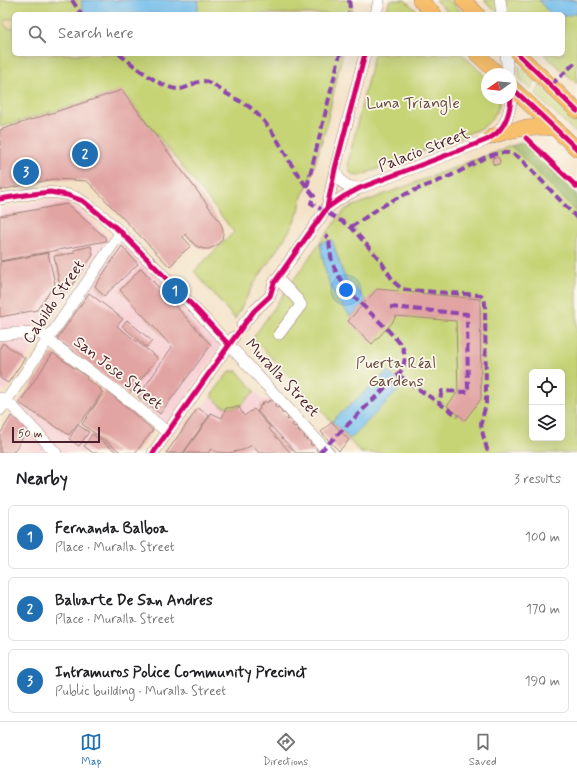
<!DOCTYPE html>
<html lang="en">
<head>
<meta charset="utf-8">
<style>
  :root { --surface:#fff; --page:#f2f2f2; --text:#202124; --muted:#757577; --line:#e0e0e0; --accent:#1f6fb2 }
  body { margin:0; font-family:Mynerve,sans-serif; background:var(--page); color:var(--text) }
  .controls { position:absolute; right:12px; bottom:12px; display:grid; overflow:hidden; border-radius:6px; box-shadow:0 4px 16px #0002 }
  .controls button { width:36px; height:36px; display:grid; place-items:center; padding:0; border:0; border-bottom:1px solid var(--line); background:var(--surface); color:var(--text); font:20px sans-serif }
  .compass { position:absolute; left:481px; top:68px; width:36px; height:36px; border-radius:50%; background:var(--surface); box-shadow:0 4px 16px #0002; rotate:255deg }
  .scale { position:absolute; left:12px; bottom:10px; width:88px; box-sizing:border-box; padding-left:4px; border:2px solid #4a1f2b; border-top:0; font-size:11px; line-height:14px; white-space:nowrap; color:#4a1f2b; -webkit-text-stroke:3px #fbf7ec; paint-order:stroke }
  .you { position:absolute; left:346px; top:290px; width:14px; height:14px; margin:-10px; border:3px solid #fff; border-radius:50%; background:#1a73e8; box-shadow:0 0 0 6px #1a73e833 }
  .badge { display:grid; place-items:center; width:26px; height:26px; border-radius:50%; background:var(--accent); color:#fff; font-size:13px; font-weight:700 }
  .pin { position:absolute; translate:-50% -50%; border:2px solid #fff; box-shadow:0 1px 4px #0006 }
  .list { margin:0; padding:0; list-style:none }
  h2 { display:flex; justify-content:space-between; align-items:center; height:52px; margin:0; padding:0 16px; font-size:17px }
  h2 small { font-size:13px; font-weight:400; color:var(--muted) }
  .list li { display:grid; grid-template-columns:26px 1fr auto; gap:12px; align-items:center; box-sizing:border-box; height:64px; margin:0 8px 8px; padding:0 8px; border:1px solid var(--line); border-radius:6px }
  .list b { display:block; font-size:15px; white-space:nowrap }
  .list p { margin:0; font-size:13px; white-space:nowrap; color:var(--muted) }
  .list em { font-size:13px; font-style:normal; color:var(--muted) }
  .icon { flex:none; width:22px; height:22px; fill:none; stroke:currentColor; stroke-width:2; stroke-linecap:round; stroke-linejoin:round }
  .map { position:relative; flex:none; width:577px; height:453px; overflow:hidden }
  .search { position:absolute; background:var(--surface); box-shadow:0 4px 16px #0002; left:12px; right:12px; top:12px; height:44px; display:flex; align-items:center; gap:10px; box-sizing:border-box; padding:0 14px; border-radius:6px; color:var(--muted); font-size:15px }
  .sheet { height:268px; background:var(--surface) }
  nav { display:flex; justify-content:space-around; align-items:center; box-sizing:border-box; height:56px; border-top:1px solid var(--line); background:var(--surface); font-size:11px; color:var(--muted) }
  nav a { display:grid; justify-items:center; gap:2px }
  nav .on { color:var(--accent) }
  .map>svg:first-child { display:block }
  .built { fill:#f7cfd4 }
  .green { fill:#c6d476; stroke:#887a50; fill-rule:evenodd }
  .forest { fill:#9cb667; stroke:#736a49 }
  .sand { fill:#eeda9e; stroke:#9c7c64 }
  .water { fill:#73bfed; stroke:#5e6f8c }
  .building { fill:#e1a4a3 }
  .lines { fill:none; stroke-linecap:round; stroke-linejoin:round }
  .minor-casing { stroke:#9f8079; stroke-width:12 }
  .major-casing { stroke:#9f8079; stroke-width:16 }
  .minor { stroke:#fff; stroke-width:11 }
  .major { stroke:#f8bf6c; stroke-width:15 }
  .quiet { stroke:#8e44ad; stroke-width:4; stroke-dasharray:8 4; stroke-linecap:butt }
  .cycleway-casing { stroke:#fbf7ec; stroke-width:8 }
  .cycleway { stroke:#d6006c; stroke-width:5 }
  .labels { text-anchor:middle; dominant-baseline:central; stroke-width:3.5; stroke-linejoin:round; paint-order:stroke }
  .park-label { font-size:16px; fill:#694c3e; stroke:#fbf7ec }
  .street-label { font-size:16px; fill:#4a1f2b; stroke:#fbf7ec }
</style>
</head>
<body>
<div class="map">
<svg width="577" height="453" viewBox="0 0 577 453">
  <rect width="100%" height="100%" fill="#fbf7ec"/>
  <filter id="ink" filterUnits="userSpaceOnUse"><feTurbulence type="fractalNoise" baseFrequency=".025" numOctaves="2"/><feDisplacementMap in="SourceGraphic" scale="8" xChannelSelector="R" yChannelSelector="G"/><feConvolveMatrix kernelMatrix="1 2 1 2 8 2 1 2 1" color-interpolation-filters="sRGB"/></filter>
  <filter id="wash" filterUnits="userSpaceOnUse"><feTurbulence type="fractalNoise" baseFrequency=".012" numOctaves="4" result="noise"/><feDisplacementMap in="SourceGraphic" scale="16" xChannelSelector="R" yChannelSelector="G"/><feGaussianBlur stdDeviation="0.9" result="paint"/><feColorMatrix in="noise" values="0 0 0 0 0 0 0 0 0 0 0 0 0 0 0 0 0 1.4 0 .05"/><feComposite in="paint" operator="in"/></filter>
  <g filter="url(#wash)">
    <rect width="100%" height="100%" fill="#f4e2c7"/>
    <g class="built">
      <path d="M46 200 71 203 78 208 110 238 42 334 5 391 0 388V209Z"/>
      <path d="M123 237 221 346 167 425 56 339Z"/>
      <path d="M230 371H237L263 400 271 398 322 453H165L198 408 203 406Z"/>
      <path d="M19 403 69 435 78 423 120 453H0V431Z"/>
    </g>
    <g class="green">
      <path d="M0 0H351L352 10V14H14V54H342L326 127 309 183 302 196 299 211 290 230 254 284 235 319 194 271 234 232 122 91 0 127Z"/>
      <path d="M390 0H405L420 14H385Z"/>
      <path d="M435 0H449L464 14H450Z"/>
      <path d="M484 0H577V84L544 54H563V14H499Z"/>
      <path d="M374 54H462L487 78V98H499C499 111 492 121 482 128L359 176C347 175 348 168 349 158Z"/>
      <path d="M518 65 535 80 531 89 520 79Z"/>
      <path d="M540 85 577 120V134L536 95Z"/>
      <path d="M511 146 577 212V453H361L253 338 325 235 346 209ZM532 372H562V438H532Z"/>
      <path d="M230 371H237L255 391 239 407C224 408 222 407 211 396Z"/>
    </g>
    <path class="forest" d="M525 142 577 195V212L511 146Z"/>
    <path class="sand" d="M6 19H14V28L10 29 6 27 4 23 5 20Z"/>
    <g class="water">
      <path d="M82 0H199L197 14H86C82 10 81 6 82 0Z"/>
      <path d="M539 0H577V13L566 16H563V14H551L545 8Z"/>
      <path d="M332 240 342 270 348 283 359 292 366 301 351 317C344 308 337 299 332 289 325 275 323 259 320 243Z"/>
      <path d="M388 371 403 386 350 439 332 421Z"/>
    </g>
    <g id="blocks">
      <g class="building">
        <path d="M122 90 218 219 221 224 223 229V234L222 239 219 243 214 247 209 249H204L198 247 194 244 185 234 183 237 191 246 180 255 170 267 87 181 54 179 0 190V130Z"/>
        <circle cx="496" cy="161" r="4"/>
        <path d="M67 204 105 237 106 241 0 261V216Z"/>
        <path d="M91 246 93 255 68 291 61 292 54 256 74 253V250Z"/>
        <path d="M122 246 138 264 104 296 95 286Z"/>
        <path d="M48 253 55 284 37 310 0 317V262Z"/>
        <path d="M141 268 211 345 160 414 138 397 172 347 120 290Z"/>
        <path d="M377 289 480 299 481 399 465 420 447 406 458 392 456 321 396 316 392 323 372 344 348 321Z"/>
        <path d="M89 293 123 319 117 326 158 358 129 394 57 339Z"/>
        <path d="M127 320 152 341 147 347 122 326Z"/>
        <path d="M3 343 25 358 8 383 0 378V348Z"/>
        <path d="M53 353 87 377 86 379 101 389 100 390 102 392 94 405 79 424 78 423 69 435 19 403Z"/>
        <path d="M106 390 153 430 135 453H122L82 424Z"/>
        <path d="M270 400 271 402 273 400 276 404 274 406 277 408 278 407 282 411 281 412 283 414 284 413 288 417 287 419 288 420 290 419 294 423 292 425 294 427 296 426 300 430 298 431 300 433 302 432 305 436 304 437 306 440 308 439 311 443 310 444 312 446 313 444 317 448 316 450 318 452 319 451 321 453H296L257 411 260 409 259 407 265 401 267 403Z"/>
        <path d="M239 407 244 416 254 409 270 427 269 429 291 453H259L252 445 243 450 229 453 216 452 211 449 208 453H184L210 416 211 413 222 418 226 408Z"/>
        <path d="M198 408 209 416 183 453H166Z"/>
        <path d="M11 416 29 428 13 453H0V434Z"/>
        <path d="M332 422 349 440 339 451 321 432Z"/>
        <path d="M78 425 89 432 79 446 69 439Z"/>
        <path d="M92 434 118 453H93L84 446Z"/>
      </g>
    </g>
  </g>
  <g filter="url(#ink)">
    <use href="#blocks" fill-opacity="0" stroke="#9f8079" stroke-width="1"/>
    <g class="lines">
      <g class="minor-casing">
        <g id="minor">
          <path d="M500 0 502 14"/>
          <path d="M376 14 379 0"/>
          <path d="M506 54 508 74"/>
          <path d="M335 169C338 182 347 188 360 188"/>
          <path d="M0 199C25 195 51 188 75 197 84 201 92 208 100 214 120 231 138 250 157 269 215 329 272 391 329 453"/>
          <path d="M327 208 343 197 360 188 484 141C487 140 490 138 493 136 505 128 510 112 511 98"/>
          <path d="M277 278 298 300 301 305 279 334"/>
          <path d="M242 326 254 311 270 296 274 283 327 208 335 169 365 54"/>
          <path d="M0 335 16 333 42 334 48 340 130 401 167 432"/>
          <path d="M1 398 13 407 56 453"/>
          <path d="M0 410 121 232"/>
          <path d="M153 453 234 337"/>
        </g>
      </g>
      <g class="major-casing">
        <g id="major">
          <path d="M420 0 434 14"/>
          <path d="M463 0 477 14"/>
          <path d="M477 54 498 74"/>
          <path d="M518 54 577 111"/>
          <path d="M511 87 577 149"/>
          <path d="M493 136C515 128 532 126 555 128"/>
        </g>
      </g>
      <use href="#minor" class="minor"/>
      <use href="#major" class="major"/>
      <g class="quiet">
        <path d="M72 0 81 14"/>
        <path d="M349 0 350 8 349 14"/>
        <path d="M119 54C132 64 163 90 179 89 189 89 197 78 208 82 215 85 222 91 229 95 237 100 245 103 252 109 270 125 280 144 291 164 298 175 306 186 314 196L311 203 351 227 380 260 394 282 402 289 408 290 480 295C484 298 485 300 485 305L486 394V404L481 423 482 431 488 453"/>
        <path d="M551 85 577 61"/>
        <path d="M307 187 340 54"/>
        <path d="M351 227C366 217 381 206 397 198 416 189 435 183 454 174 470 167 484 155 501 153 509 152 515 154 521 159L577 218"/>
        <path d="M390 307 467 314 468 392 442 391 439 403"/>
        <path d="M398 375 458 416"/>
        <path d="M320 452 398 375 403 368 405 358 404 352 402 346 398 341 387 329 351 294 344 285 337 274 332 262 330 250 329 238 325 235"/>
      </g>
      <g class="cycleway-casing">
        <g id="cycleway">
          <path d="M518 54 577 111"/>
          <path d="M511 87 577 149"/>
          <path d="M526 138 577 187"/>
          <path d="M0 199 25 195 50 192 67 195 83 201 121 232 198 311 229 345"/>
          <path d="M327 208 343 197 360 188 484 141C487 140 490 138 493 136 505 128 510 112 511 98"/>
          <path d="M153 453 229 345 254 311 270 296 274 283 327 208 335 169 365 54"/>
        </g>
      </g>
      <use href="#cycleway" class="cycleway"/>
    </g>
  </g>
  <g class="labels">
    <g class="park-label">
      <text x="413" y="103">Luna Triangle</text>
      <text x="396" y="363">Puerta Réal<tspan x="396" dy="18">Gardens</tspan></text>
    </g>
    <g class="street-label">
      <text transform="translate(424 150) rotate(-21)">Palacio Street</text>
      <text transform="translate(54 302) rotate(-56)">Cabildo Street</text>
      <text transform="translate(118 373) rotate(38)">San Jose Street</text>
      <text transform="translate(282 378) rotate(47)">Muralla Street</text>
    </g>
  </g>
</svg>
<div class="controls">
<button><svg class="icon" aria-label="locate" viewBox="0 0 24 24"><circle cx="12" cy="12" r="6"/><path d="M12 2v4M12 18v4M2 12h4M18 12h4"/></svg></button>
<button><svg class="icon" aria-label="layers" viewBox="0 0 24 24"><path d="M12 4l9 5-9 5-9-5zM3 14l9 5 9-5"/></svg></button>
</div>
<svg class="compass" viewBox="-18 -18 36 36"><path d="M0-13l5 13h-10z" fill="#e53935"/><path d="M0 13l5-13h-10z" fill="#757577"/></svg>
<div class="scale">50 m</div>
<div class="you"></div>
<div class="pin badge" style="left:175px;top:291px">1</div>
<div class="pin badge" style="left:85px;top:154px">2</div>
<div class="pin badge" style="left:26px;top:172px">3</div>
<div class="search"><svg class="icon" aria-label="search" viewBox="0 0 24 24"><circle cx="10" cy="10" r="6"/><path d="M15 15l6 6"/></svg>Search here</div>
</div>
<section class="sheet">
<h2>Nearby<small>3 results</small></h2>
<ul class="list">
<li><span class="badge">1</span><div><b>Fernanda Balboa</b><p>Place · Muralla Street</p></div><em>100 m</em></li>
<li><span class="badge">2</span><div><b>Baluarte De San Andres</b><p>Place · Muralla Street</p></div><em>170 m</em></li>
<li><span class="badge">3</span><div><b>Intramuros Police Community Precinct</b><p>Public building · Muralla Street</p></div><em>190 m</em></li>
</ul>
</section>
<nav>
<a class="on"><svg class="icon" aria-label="map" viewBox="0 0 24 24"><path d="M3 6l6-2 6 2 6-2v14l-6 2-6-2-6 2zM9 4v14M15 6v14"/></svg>Map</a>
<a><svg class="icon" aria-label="directions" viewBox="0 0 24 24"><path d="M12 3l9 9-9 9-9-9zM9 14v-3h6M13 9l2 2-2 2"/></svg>Directions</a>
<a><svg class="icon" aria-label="saved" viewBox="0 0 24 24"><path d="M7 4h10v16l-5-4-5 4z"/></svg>Saved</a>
</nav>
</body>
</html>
